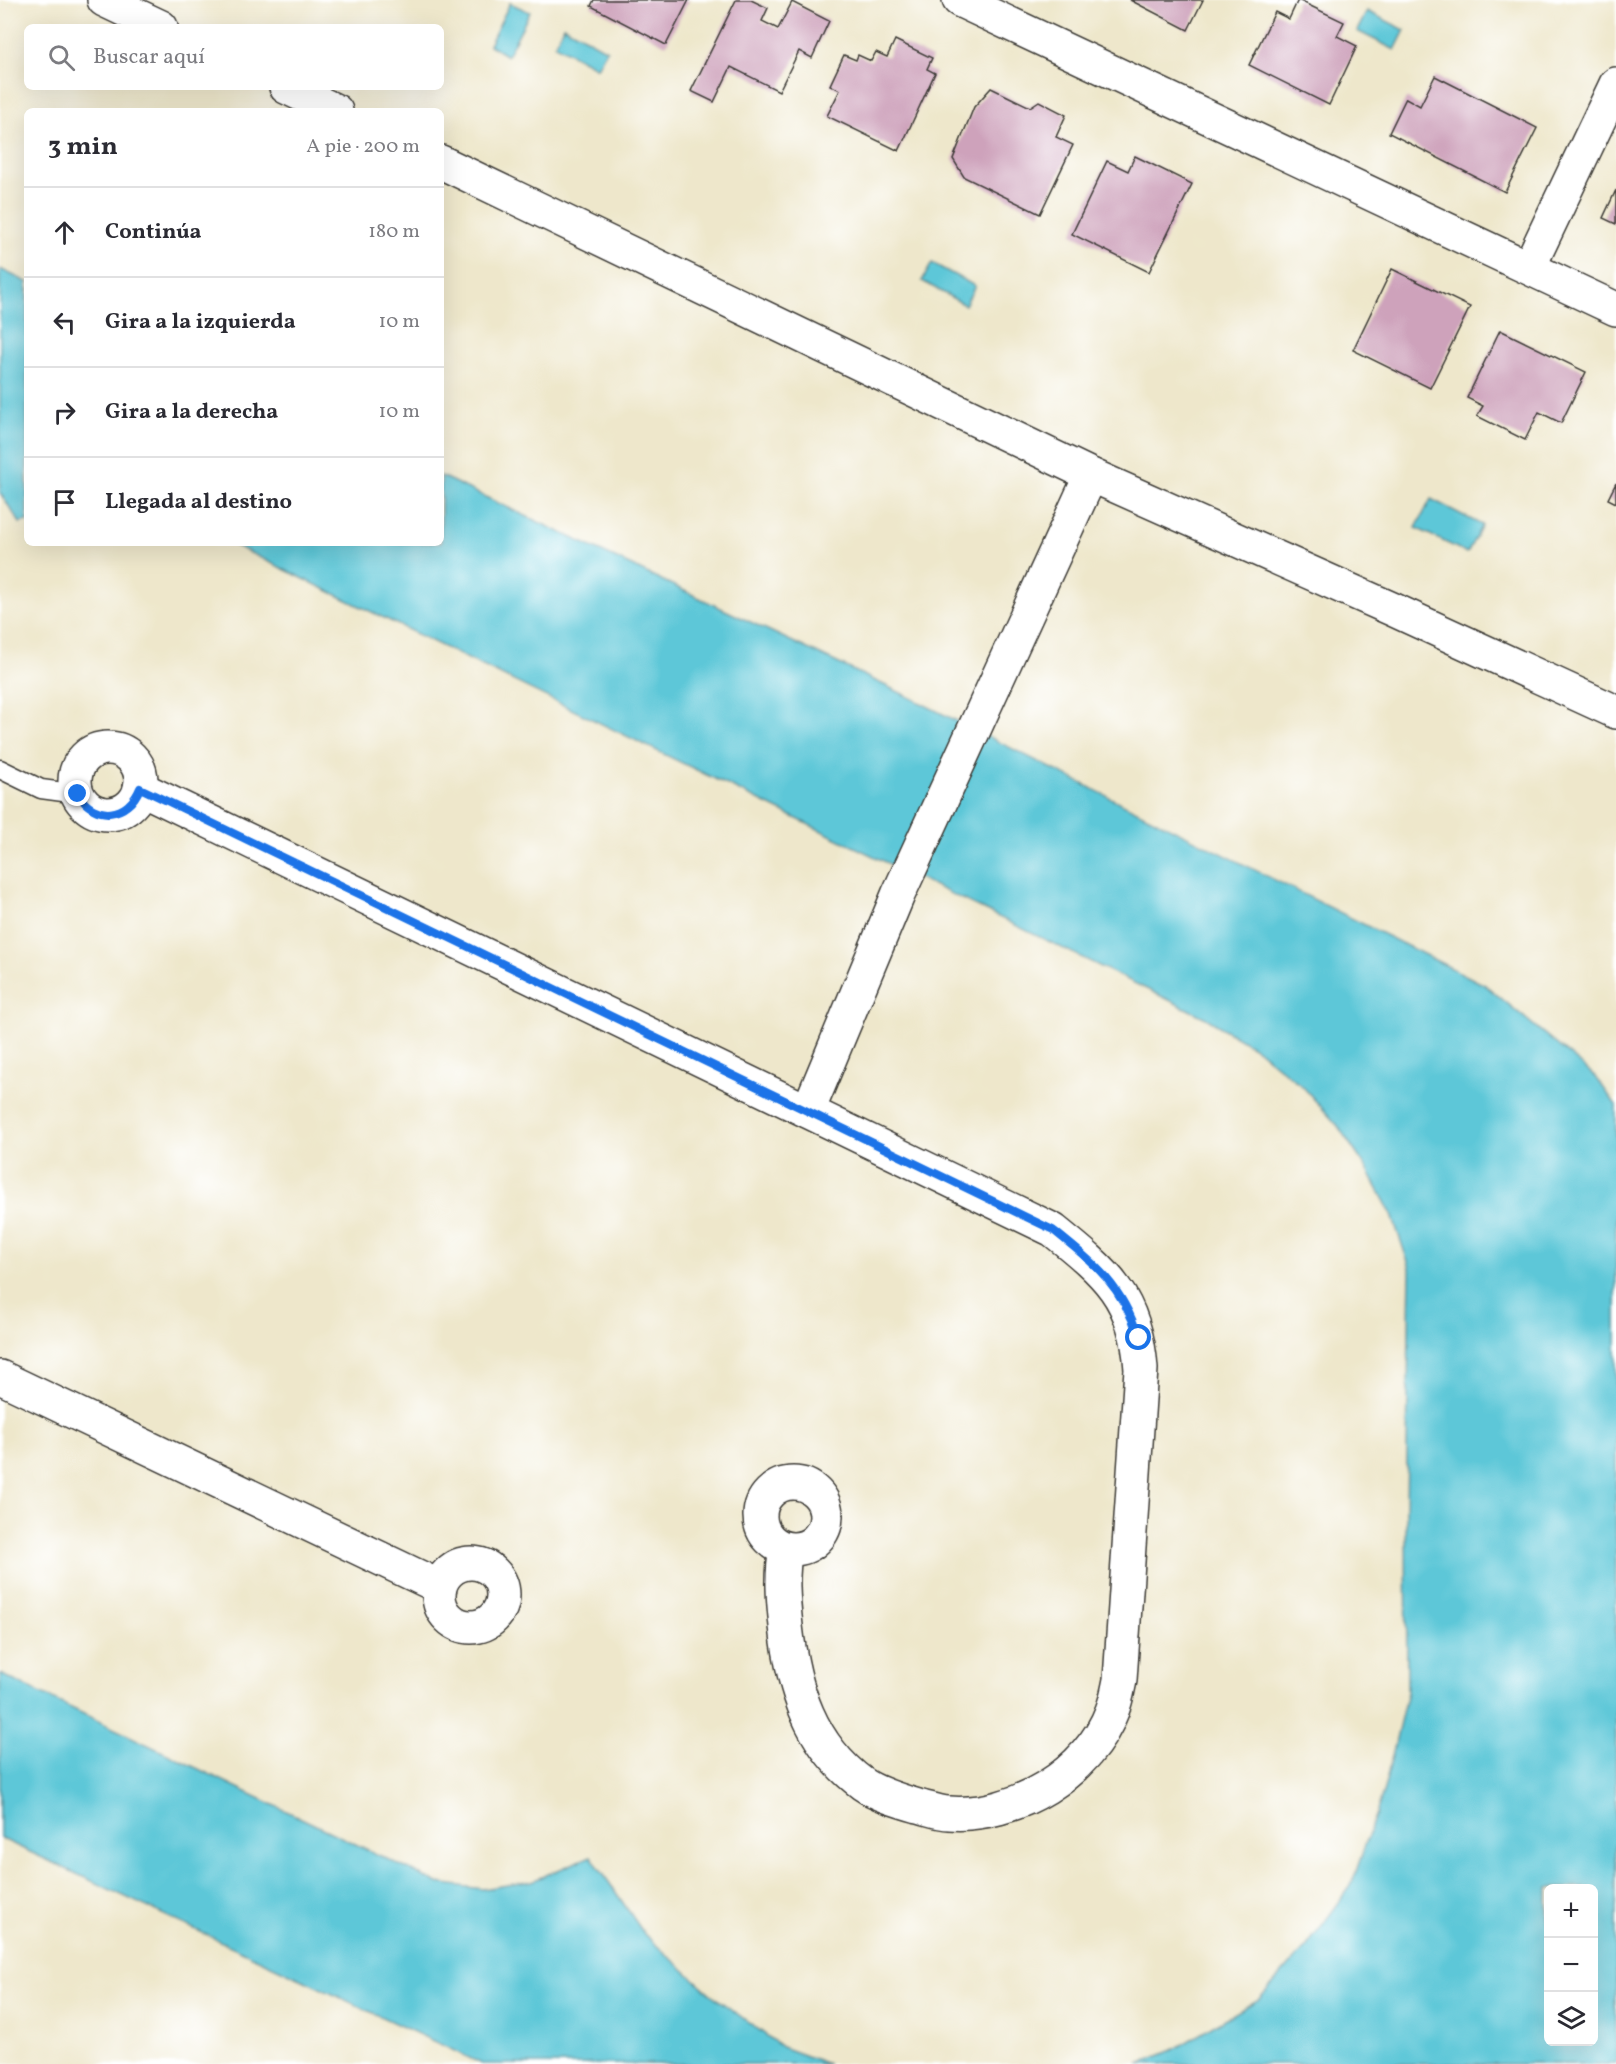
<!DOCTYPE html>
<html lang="es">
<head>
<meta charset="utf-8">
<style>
  :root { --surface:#fff; --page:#f7f7f7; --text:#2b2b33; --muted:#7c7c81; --line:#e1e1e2 }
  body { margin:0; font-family:Vollkorn,serif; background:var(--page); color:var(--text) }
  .controls { position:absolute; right:18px; bottom:18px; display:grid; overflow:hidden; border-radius:9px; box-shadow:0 6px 24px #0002 }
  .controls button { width:54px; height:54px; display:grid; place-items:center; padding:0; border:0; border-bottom:2px solid var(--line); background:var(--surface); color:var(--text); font:30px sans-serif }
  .stop { position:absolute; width:18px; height:18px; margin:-14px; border:4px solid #1a73e8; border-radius:50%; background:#fff }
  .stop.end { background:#1a73e8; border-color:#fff; box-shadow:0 2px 6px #0008 }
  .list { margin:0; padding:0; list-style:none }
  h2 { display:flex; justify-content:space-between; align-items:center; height:78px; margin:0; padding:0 24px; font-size:26px }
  h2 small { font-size:20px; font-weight:400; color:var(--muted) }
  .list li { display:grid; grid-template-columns:39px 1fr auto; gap:18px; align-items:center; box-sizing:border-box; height:90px; padding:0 24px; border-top:2px solid var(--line) }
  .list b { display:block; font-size:22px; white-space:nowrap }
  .list em { font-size:20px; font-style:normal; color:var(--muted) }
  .icon { flex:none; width:33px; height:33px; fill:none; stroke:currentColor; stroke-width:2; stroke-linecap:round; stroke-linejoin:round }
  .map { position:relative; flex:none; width:1616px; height:2064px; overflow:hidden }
  .search { position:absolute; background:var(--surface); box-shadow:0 6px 24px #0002; left:24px; top:24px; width:420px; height:66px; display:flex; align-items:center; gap:15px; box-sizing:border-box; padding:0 21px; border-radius:9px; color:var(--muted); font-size:22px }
  .panel { position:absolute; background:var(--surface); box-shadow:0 6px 24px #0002; left:24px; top:108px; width:420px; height:438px; border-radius:9px }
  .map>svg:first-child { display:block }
  .water { fill:#5dc7d8; stroke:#3c727a; stroke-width:1.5; fill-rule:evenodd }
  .building { fill:#cea2bb }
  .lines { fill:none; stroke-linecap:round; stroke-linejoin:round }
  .lane-casing { stroke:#3c3a36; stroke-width:21 }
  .street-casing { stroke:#3c3a36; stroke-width:36 }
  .lane { stroke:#fff; stroke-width:18 }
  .street { stroke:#fff; stroke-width:33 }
  .route { stroke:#1a73e8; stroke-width:8 }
</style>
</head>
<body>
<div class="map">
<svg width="1616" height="2064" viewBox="0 0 1616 2064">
  <rect width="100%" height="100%" fill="#fff"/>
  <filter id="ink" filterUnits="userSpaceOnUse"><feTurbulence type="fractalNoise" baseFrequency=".0167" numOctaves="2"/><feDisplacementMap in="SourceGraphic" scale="12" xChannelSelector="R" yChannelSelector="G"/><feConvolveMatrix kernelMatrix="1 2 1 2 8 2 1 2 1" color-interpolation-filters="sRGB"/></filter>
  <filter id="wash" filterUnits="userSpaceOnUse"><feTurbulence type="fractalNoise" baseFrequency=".008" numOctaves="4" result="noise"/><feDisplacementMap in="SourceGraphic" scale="24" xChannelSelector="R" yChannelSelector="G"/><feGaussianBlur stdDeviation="1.35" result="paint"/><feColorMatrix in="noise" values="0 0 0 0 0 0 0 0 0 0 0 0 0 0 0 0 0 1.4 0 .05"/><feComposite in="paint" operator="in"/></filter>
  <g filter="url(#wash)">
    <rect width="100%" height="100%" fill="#eee7cb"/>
    <g class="water">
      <path d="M510 3 530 12 507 56 489 45Z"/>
      <path d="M1367 11 1405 30 1395 50 1357 31Z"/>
      <path d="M564 26 607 50 597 68 555 45Z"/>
      <path d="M932 263 975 286 965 305 922 281Z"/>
      <path d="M0 269 27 282V521L20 523 0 493Z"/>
      <path d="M441 476 901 693 1485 985 1596 1077 1616 1105V2064H1139L1173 2050 1259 1999 1307 1946 1351 1886 1384 1790 1407 1692 1406 1510 1410 1268 1392 1215 1367 1169 1338 1126 1304 1088 1257 1049 1206 1018 230 543H441ZM1548 1888H1594V2042H1548Z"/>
      <path d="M1431 499 1482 525 1467 553 1416 528Z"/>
      <path d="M0 1674 437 1883 483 1889 532 1881 591 1856 645 1935 712 1995 782 2047 828 2064H482L0 1838Z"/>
    </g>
    <g id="blocks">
      <g class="building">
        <path d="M594 0H689L666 45 591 6Z"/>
        <path d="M736 0H751L768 8 762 21 778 29 792 2 829 21 812 58 799 51 779 91 731 67 714 102 691 91Z"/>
        <path d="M1130 0H1203L1188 30Z"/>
        <path d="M1298 0 1344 22 1337 36 1357 46 1329 105 1249 65 1275 12 1289 19Z"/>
        <path d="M895 40 932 58 927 69 935 73 899 151 827 116 840 90 830 85 844 55 856 60 858 55 871 61 876 52 887 57Z"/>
        <path d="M1435 76 1537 128 1505 192 1389 133 1406 98 1420 106Z"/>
        <path d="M991 88 1030 107 1039 101 1066 115 1056 137 1073 145 1040 214 964 177 953 159 974 107Z"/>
        <path d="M1135 156 1192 184 1149 272 1072 234 1107 161 1128 171Z"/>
        <path d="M1616 190V224L1603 218Z"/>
        <path d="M1392 269 1470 307 1430 388 1353 350Z"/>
        <path d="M1500 330 1586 372 1561 423 1539 412 1525 440 1477 416 1483 406 1467 398Z"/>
        <path d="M1616 483V503L1608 499Z"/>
      </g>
    </g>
  </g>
  <g filter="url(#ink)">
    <use href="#blocks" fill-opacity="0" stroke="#3c3a36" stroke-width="1.5"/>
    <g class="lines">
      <g class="lane-casing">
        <path id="lane" d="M0 769 41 789 78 794"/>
      </g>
      <g class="street-casing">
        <g id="street">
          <path d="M104 0 161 27"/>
          <path d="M959 0 1616 309"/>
          <path d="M286 87 336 111"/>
          <path d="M441 162 1091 475 1392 609 1616 712"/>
          <path d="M1529 267 1616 84"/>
          <circle cx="108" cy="781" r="33"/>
          <path d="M140 788 1053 1230C1106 1273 1136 1297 1141 1369L1120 1680C1118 1690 1116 1701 1112 1711 1089 1773 1015 1818 949 1813 939 1813 927 1808 918 1806 901 1801 877 1794 863 1784 810 1745 793 1688 786 1626 783 1599 781 1575 786 1549"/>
          <path d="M808 1111 898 895 1091 475"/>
          <path d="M0 1377 440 1587"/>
          <circle cx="793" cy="1516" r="33"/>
          <circle cx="471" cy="1595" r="32"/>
        </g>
      </g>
      <use href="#lane" class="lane"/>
      <use href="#street" class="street"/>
    </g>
  </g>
  <g class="lines" filter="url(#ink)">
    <path class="route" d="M78 794C95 822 128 818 140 788L1053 1230C1095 1264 1122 1285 1139 1338"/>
  </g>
</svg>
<div class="controls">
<button>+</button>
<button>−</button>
<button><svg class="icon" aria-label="layers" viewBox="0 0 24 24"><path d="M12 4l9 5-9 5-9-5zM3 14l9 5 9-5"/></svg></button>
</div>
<div class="stop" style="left:1139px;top:1338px"></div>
<div class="stop end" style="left:78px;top:794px"></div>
<div class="search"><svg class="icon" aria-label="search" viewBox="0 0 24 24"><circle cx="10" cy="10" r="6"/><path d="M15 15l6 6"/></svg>Buscar aquí</div>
<section class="panel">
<h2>3 min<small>A pie · 200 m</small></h2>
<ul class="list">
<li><svg class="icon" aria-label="ahead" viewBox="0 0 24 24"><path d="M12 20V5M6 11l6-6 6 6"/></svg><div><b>Continúa</b></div><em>180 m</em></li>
<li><svg class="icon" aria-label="left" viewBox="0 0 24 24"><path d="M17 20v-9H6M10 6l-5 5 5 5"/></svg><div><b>Gira a la izquierda</b></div><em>10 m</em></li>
<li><svg class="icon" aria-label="right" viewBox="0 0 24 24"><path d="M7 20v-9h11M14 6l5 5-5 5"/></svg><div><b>Gira a la derecha</b></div><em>10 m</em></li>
<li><svg class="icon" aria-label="arrive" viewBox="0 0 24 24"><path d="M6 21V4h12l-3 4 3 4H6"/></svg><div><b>Llegada al destino</b></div></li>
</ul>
</section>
</div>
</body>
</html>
